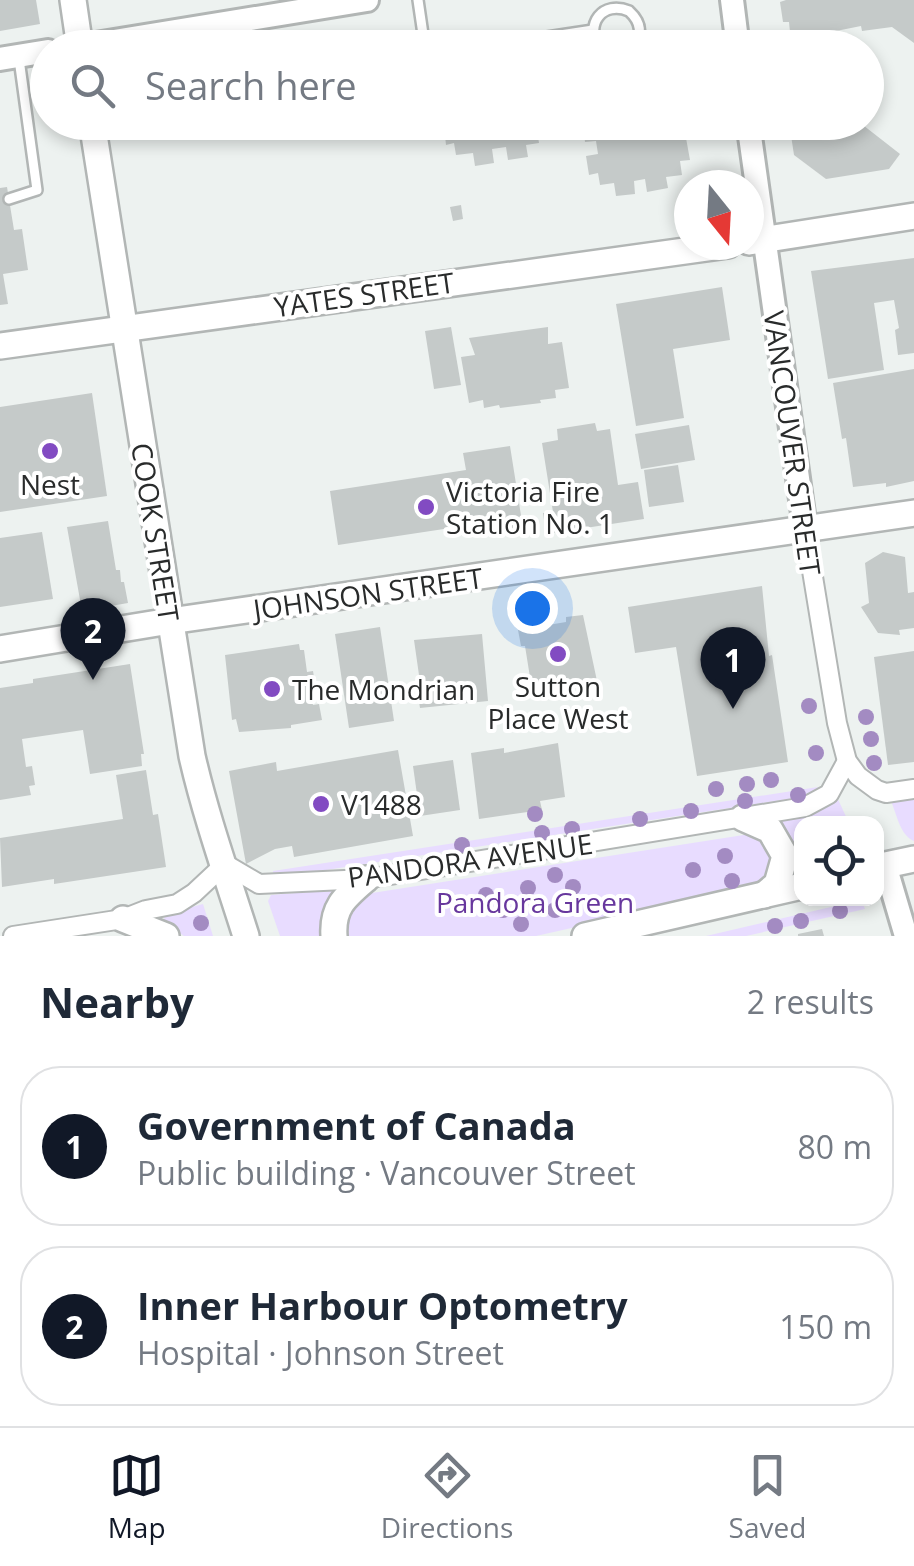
<!DOCTYPE html>
<html lang="en">
<head>
<meta charset="utf-8">
<style>
  :root { --surface:#fff; --page:#f2f2f3; --text:#1f2937; --muted:#747a83; --line:#e0e1e3; --accent:#111827 }
  body { margin:0; font-family:"Open Sans",sans-serif; background:var(--page); color:var(--text) }
  .controls { position:absolute; right:30px; bottom:30px; display:grid; overflow:hidden; border-radius:20px; box-shadow:0 5px 15px #0003 }
  .controls button { width:90px; height:90px; display:grid; place-items:center; padding:0; border:0; border-bottom:2px solid var(--line); background:var(--surface); color:var(--text); font:50px sans-serif }
  .compass { position:absolute; left:674px; top:170px; width:90px; height:90px; border-radius:50%; background:var(--surface); box-shadow:0 5px 15px #0003; rotate:162deg }
  .you { position:absolute; left:532px; top:608px; width:35px; height:35px; margin:-25px; border:8px solid #fff; border-radius:50%; background:#1a73e8; box-shadow:0 0 0 15px #1a73e833 }
  .badge { display:grid; place-items:center; width:65px; height:65px; border-radius:50%; background:var(--accent); color:#fff; font-size:32px; font-weight:700 }
  .pin { position:absolute; translate:-50% -82px; filter:drop-shadow(0 2px 5px #0008) }
  .pin::after { content:''; position:absolute; top:52px; width:35px; height:30px; background:inherit; clip-path:polygon(0 0,100% 0,50% 100%) }
  .list { margin:0; padding:0; list-style:none }
  h2 { display:flex; justify-content:space-between; align-items:center; height:130px; margin:0; padding:0 40px; font-size:42px }
  h2 small { font-size:32px; font-weight:400; color:var(--muted) }
  .list li { display:grid; grid-template-columns:65px 1fr auto; gap:30px; align-items:center; box-sizing:border-box; height:160px; margin:0 20px 20px; padding:0 20px; border:2px solid var(--line); border-radius:40px }
  .list b { display:block; font-size:38px; white-space:nowrap }
  .list p { margin:0; font-size:32px; white-space:nowrap; color:var(--muted) }
  .list em { font-size:32px; font-style:normal; color:var(--muted) }
  .icon { flex:none; width:55px; height:55px; fill:none; stroke:currentColor; stroke-width:2; stroke-linecap:round; stroke-linejoin:round }
  .map { position:relative; flex:none; width:914px; height:936px; overflow:hidden }
  .search { position:absolute; background:var(--surface); box-shadow:0 5px 15px #0003; left:30px; right:30px; top:30px; height:110px; display:flex; align-items:center; gap:25px; box-sizing:border-box; padding:0 35px; border-radius:55px; color:var(--muted); font-size:38px }
  .sheet { height:490px; background:var(--surface) }
  nav { display:flex; justify-content:space-around; align-items:center; box-sizing:border-box; height:140px; border-top:2px solid var(--line); background:var(--surface); font-size:28px; color:var(--muted) }
  nav a { display:grid; justify-items:center; gap:5px }
  nav .on { color:var(--accent) }
  .map>svg:first-child { display:block }
  .green { fill:#e8dcff }
  .building { fill:#c5cac9 }
  .lines { fill:none; stroke-linecap:round; stroke-linejoin:round }
  .service-casing { stroke:#b2b6b5; stroke-width:14 }
  .minor-casing { stroke:#b2b6b5; stroke-width:22 }
  .tertiary-casing { stroke:#b2b6b5; stroke-width:28 }
  .secondary-casing { stroke:#b2b6b5; stroke-width:30 }
  .service { stroke:#fff; stroke-width:9 }
  .minor { stroke:#fff; stroke-width:18 }
  .tertiary { stroke:#fff; stroke-width:22 }
  .secondary { stroke:#fff; stroke-width:25 }
  .tree { fill:#a38bc2 }
  .poi-dot { fill:#824bc2; stroke:#fff; stroke-width:4 }
  .labels { text-anchor:middle; dominant-baseline:central; stroke-width:8; stroke-linejoin:round; paint-order:stroke }
  .street-label { font-size:28px; fill:#292b2b; stroke:#fff }
  .poi-label { font-size:28px; fill:#292b2b; stroke:#fff; text-anchor:start }
  .park-label { font-size:28px; fill:#67379d; stroke:#fff }
</style>
</head>
<body>
<div class="map">
<svg width="914" height="936" viewBox="0 0 914 936">
  <rect width="100%" height="100%" fill="#edf2f0"/>
  <g class="green">
    <path d="M818 787 812 793 801 797 274 878 273 871Z"/>
    <path d="M836 795 849 823 802 824 801 876 791 878 793 846 777 821C801 815 818 814 836 795Z"/>
    <path d="M914 798V841C900 835 897 815 891 801Z"/>
    <path d="M750 834 770 843 773 869 758 882 714 896 536 936H342C345 917 353 901 372 893Z"/>
    <path d="M333 890 322 920V936H280L268 901 271 895Z"/>
    <path d="M861 900 865 909 746 936H706Z"/>
    <path d="M203 904 213 936H184L163 921 166 914Z"/>
  </g>
  <g class="building">
    <path d="M0 0H36L40 24 0 31Z"/>
    <path d="M786 0H914V43L892 27 862 31 861 26 836 31 837 40 812 44 811 39 800 40 799 31 790 32 789 22H783L780 2Z"/>
    <path d="M493 31 495 48H471L469 34Z"/>
    <path d="M457 122H546L547 128 537 130 539 143 526 145 528 157 508 160 506 147 492 149 494 163 475 166 473 153 456 155 454 143 446 145 444 126Z"/>
    <path d="M592 122H683L684 128 672 130 673 140 686 138 690 160 680 161 682 175 666 177 668 188 647 192 645 179 634 181 635 194 616 196 614 183 600 185 598 173 589 175 586 156 598 154 596 141 585 142 583 125Z"/>
    <path d="M789 122H859L900 154 889 169 826 179 794 155Z"/>
    <path d="M7 187 14 230 22 229 28 270 3 274 8 304 0 305V188Z"/>
    <path d="M461 205 463 219 453 221 450 207Z"/>
    <path d="M914 258V353L898 355 895 330 899 328 894 300 874 303 884 370 828 379 811 271Z"/>
    <path d="M722 287 730 340 673 349 684 418 636 426 616 304Z"/>
    <path d="M451 327 461 385 434 389 425 331Z"/>
    <path d="M548 327V344L562 342 569 388 555 390 556 398 540 400 541 403 500 408 499 405 484 408 483 400 469 403 461 357 475 355 469 338Z"/>
    <path d="M914 369V481L886 487V483L853 487 846 438 842 439 833 383Z"/>
    <path d="M92 393 107 496 0 512V407Z"/>
    <path d="M595 423 597 431 610 429 618 485 638 482 644 519 546 534 543 513 553 512 542 443 558 440 557 429Z"/>
    <path d="M689 425 695 460 641 469 635 434Z"/>
    <path d="M510 446 523 528 479 535 477 524 338 545 330 491 466 470 463 453Z"/>
    <path d="M678 465 684 502 649 507 644 470Z"/>
    <path d="M108 521 116 570H120L121 582H124L128 603 82 611 67 527Z"/>
    <path d="M42 532 53 599 0 607V538Z"/>
    <path d="M883 552 905 557 908 593 914 592V628L899 630 900 635 878 633 861 607 869 603 865 563Z"/>
    <path d="M762 586 769 656 772 655 788 762 697 776 676 647 635 653 628 607Z"/>
    <path d="M583 615 597 681 550 689 551 693 533 696 525 646H521L518 630 566 622V617Z"/>
    <path d="M380 627 394 721 349 728 335 634Z"/>
    <path d="M482 634 488 701 420 708 417 689H421L414 640Z"/>
    <path d="M299 644 300 650H304L307 672 313 671 317 695 311 696 313 705 319 704 322 720 291 725V728L239 732 236 719 232 720 225 655Z"/>
    <path d="M914 651V762L888 765 874 657Z"/>
    <path d="M130 664 144 754H141L142 766 90 774 83 730 22 739 26 767 32 766 35 785 29 786 31 795 0 800V688L33 683V679Z"/>
    <path d="M558 743 565 797 540 801 542 810 479 819 471 753 504 748V753Z"/>
    <path d="M398 750 413 836 294 857 292 846 275 849 246 864 229 771 276 762 277 771Z"/>
    <path d="M453 760 460 810 420 816 413 766Z"/>
    <path d="M146 770 153 815 158 814 166 867 54 884V879L2 887 0 838 123 819 116 775Z"/>
    <path d="M822 929 824 936H798V934Z"/>
  </g>
  <g class="lines">
    <g class="service-casing">
      <g id="service">
        <path d="M418 0 425 48"/>
        <path d="M473 48 593 30"/>
        <path d="M599 48C584 24 603 0 629 11 641 22 643 34 633 48"/>
        <path d="M9 199 37 190 19 59"/>
      </g>
    </g>
    <g class="minor-casing">
      <g id="minor">
        <path d="M805 528 837 723 847 761 858 776 877 790 886 793 914 789"/>
        <path d="M13 936 123 919 146 910 177 904 194 893 225 864 259 884 366 879 805 807 829 794 847 761"/>
      </g>
    </g>
    <g class="tertiary-casing">
      <g id="tertiary">
        <path d="M732 0 738 48"/>
        <path d="M71 48 367 0"/>
        <path d="M0 59 48 51"/>
        <path d="M748 122 805 528"/>
        <path d="M885 865 906 936"/>
      </g>
    </g>
    <g class="secondary-casing">
      <g id="secondary">
        <path d="M73 0 80 48"/>
        <path d="M92 122 192 756C206 817 227 876 246 936"/>
        <path d="M749 242 914 216"/>
        <path d="M0 346 728 245"/>
        <path d="M0 649 170 621 914 513"/>
        <path d="M743 818 770 830 785 856 777 884 764 895"/>
        <path d="M876 867 914 859"/>
        <path d="M123 919 166 936"/>
        <path d="M334 936C332 907 345 897 366 879"/>
        <path d="M585 936 802 886"/>
      </g>
    </g>
    <use href="#service" class="service"/>
    <use href="#minor" class="minor"/>
    <use href="#tertiary" class="tertiary"/>
    <use href="#secondary" class="secondary"/>
  </g>
  <g class="tree">
    <circle cx="809" cy="706" r="8"/>
    <circle cx="866" cy="717" r="8"/>
    <circle cx="871" cy="739" r="8"/>
    <circle cx="816" cy="753" r="8"/>
    <circle cx="874" cy="763" r="8"/>
    <circle cx="771" cy="780" r="8"/>
    <circle cx="747" cy="784" r="8"/>
    <circle cx="716" cy="789" r="8"/>
    <circle cx="798" cy="795" r="8"/>
    <circle cx="745" cy="801" r="8"/>
    <circle cx="691" cy="811" r="8"/>
    <circle cx="535" cy="814" r="8"/>
    <circle cx="640" cy="819" r="8"/>
    <circle cx="572" cy="829" r="8"/>
    <circle cx="542" cy="833" r="8"/>
    <circle cx="462" cy="845" r="8"/>
    <circle cx="725" cy="856" r="8"/>
    <circle cx="693" cy="870" r="8"/>
    <circle cx="555" cy="875" r="8"/>
    <circle cx="732" cy="881" r="8"/>
    <circle cx="573" cy="887" r="8"/>
    <circle cx="528" cy="888" r="8"/>
    <circle cx="486" cy="895" r="8"/>
    <circle cx="503" cy="910" r="8"/>
    <circle cx="555" cy="910" r="8"/>
    <circle cx="840" cy="911" r="8"/>
    <circle cx="801" cy="921" r="8"/>
    <circle cx="201" cy="923" r="8"/>
    <circle cx="521" cy="924" r="8"/>
    <circle cx="775" cy="926" r="8"/>
  </g>
  <g class="poi-dot">
    <circle cx="50" cy="451" r="10"/>
    <circle cx="426" cy="507" r="10"/>
    <circle cx="558" cy="654" r="10"/>
    <circle cx="272" cy="689" r="10"/>
    <circle cx="321" cy="804" r="10"/>
  </g>
  <g class="labels">
    <g class="street-label">
      <text transform="translate(364 294) rotate(-8)">YATES STREET</text>
      <text transform="translate(793 443) rotate(82)">VANCOUVER STREET</text>
      <text transform="translate(156 532) rotate(81)">COOK STREET</text>
      <text transform="translate(368 593) rotate(-8)">JOHNSON STREET</text>
      <text transform="translate(470 860) rotate(-8)">PANDORA AVENUE</text>
    </g>
    <g class="poi-label">
      <text x="50" y="484" text-anchor="middle">Nest</text>
      <text x="446" y="491">Victoria Fire<tspan x="446" dy="32">Station No. 1</tspan></text>
      <text x="558" y="686" text-anchor="middle">Sutton<tspan x="558" dy="32">Place West</tspan></text>
      <text x="292" y="689">The Mondrian</text>
      <text x="341" y="804">V1488</text>
    </g>
    <g class="park-label">
      <text x="535" y="902">Pandora Green</text>
    </g>
  </g>
</svg>
<div class="controls">
<button><svg class="icon" aria-label="locate" viewBox="0 0 24 24"><circle cx="12" cy="12" r="6"/><path d="M12 2v4M12 18v4M2 12h4M18 12h4"/></svg></button>
</div>
<svg class="compass" viewBox="-18 -18 36 36"><path d="M0-13l5 13h-10z" fill="#e53935"/><path d="M0 13l5-13h-10z" fill="#747a83"/></svg>
<div class="you"></div>
<div class="pin badge" style="left:733px;top:709px">1</div>
<div class="pin badge" style="left:93px;top:680px">2</div>
<div class="search"><svg class="icon" aria-label="search" viewBox="0 0 24 24"><circle cx="10" cy="10" r="6"/><path d="M15 15l6 6"/></svg>Search here</div>
</div>
<section class="sheet">
<h2>Nearby<small>2 results</small></h2>
<ul class="list">
<li><span class="badge">1</span><div><b>Government of Canada</b><p>Public building · Vancouver Street</p></div><em>80 m</em></li>
<li><span class="badge">2</span><div><b>Inner Harbour Optometry</b><p>Hospital · Johnson Street</p></div><em>150 m</em></li>
</ul>
</section>
<nav>
<a class="on"><svg class="icon" aria-label="map" viewBox="0 0 24 24"><path d="M3 6l6-2 6 2 6-2v14l-6 2-6-2-6 2zM9 4v14M15 6v14"/></svg>Map</a>
<a><svg class="icon" aria-label="directions" viewBox="0 0 24 24"><path d="M12 3l9 9-9 9-9-9zM9 14v-3h6M13 9l2 2-2 2"/></svg>Directions</a>
<a><svg class="icon" aria-label="saved" viewBox="0 0 24 24"><path d="M7 4h10v16l-5-4-5 4z"/></svg>Saved</a>
</nav>
</body>
</html>
